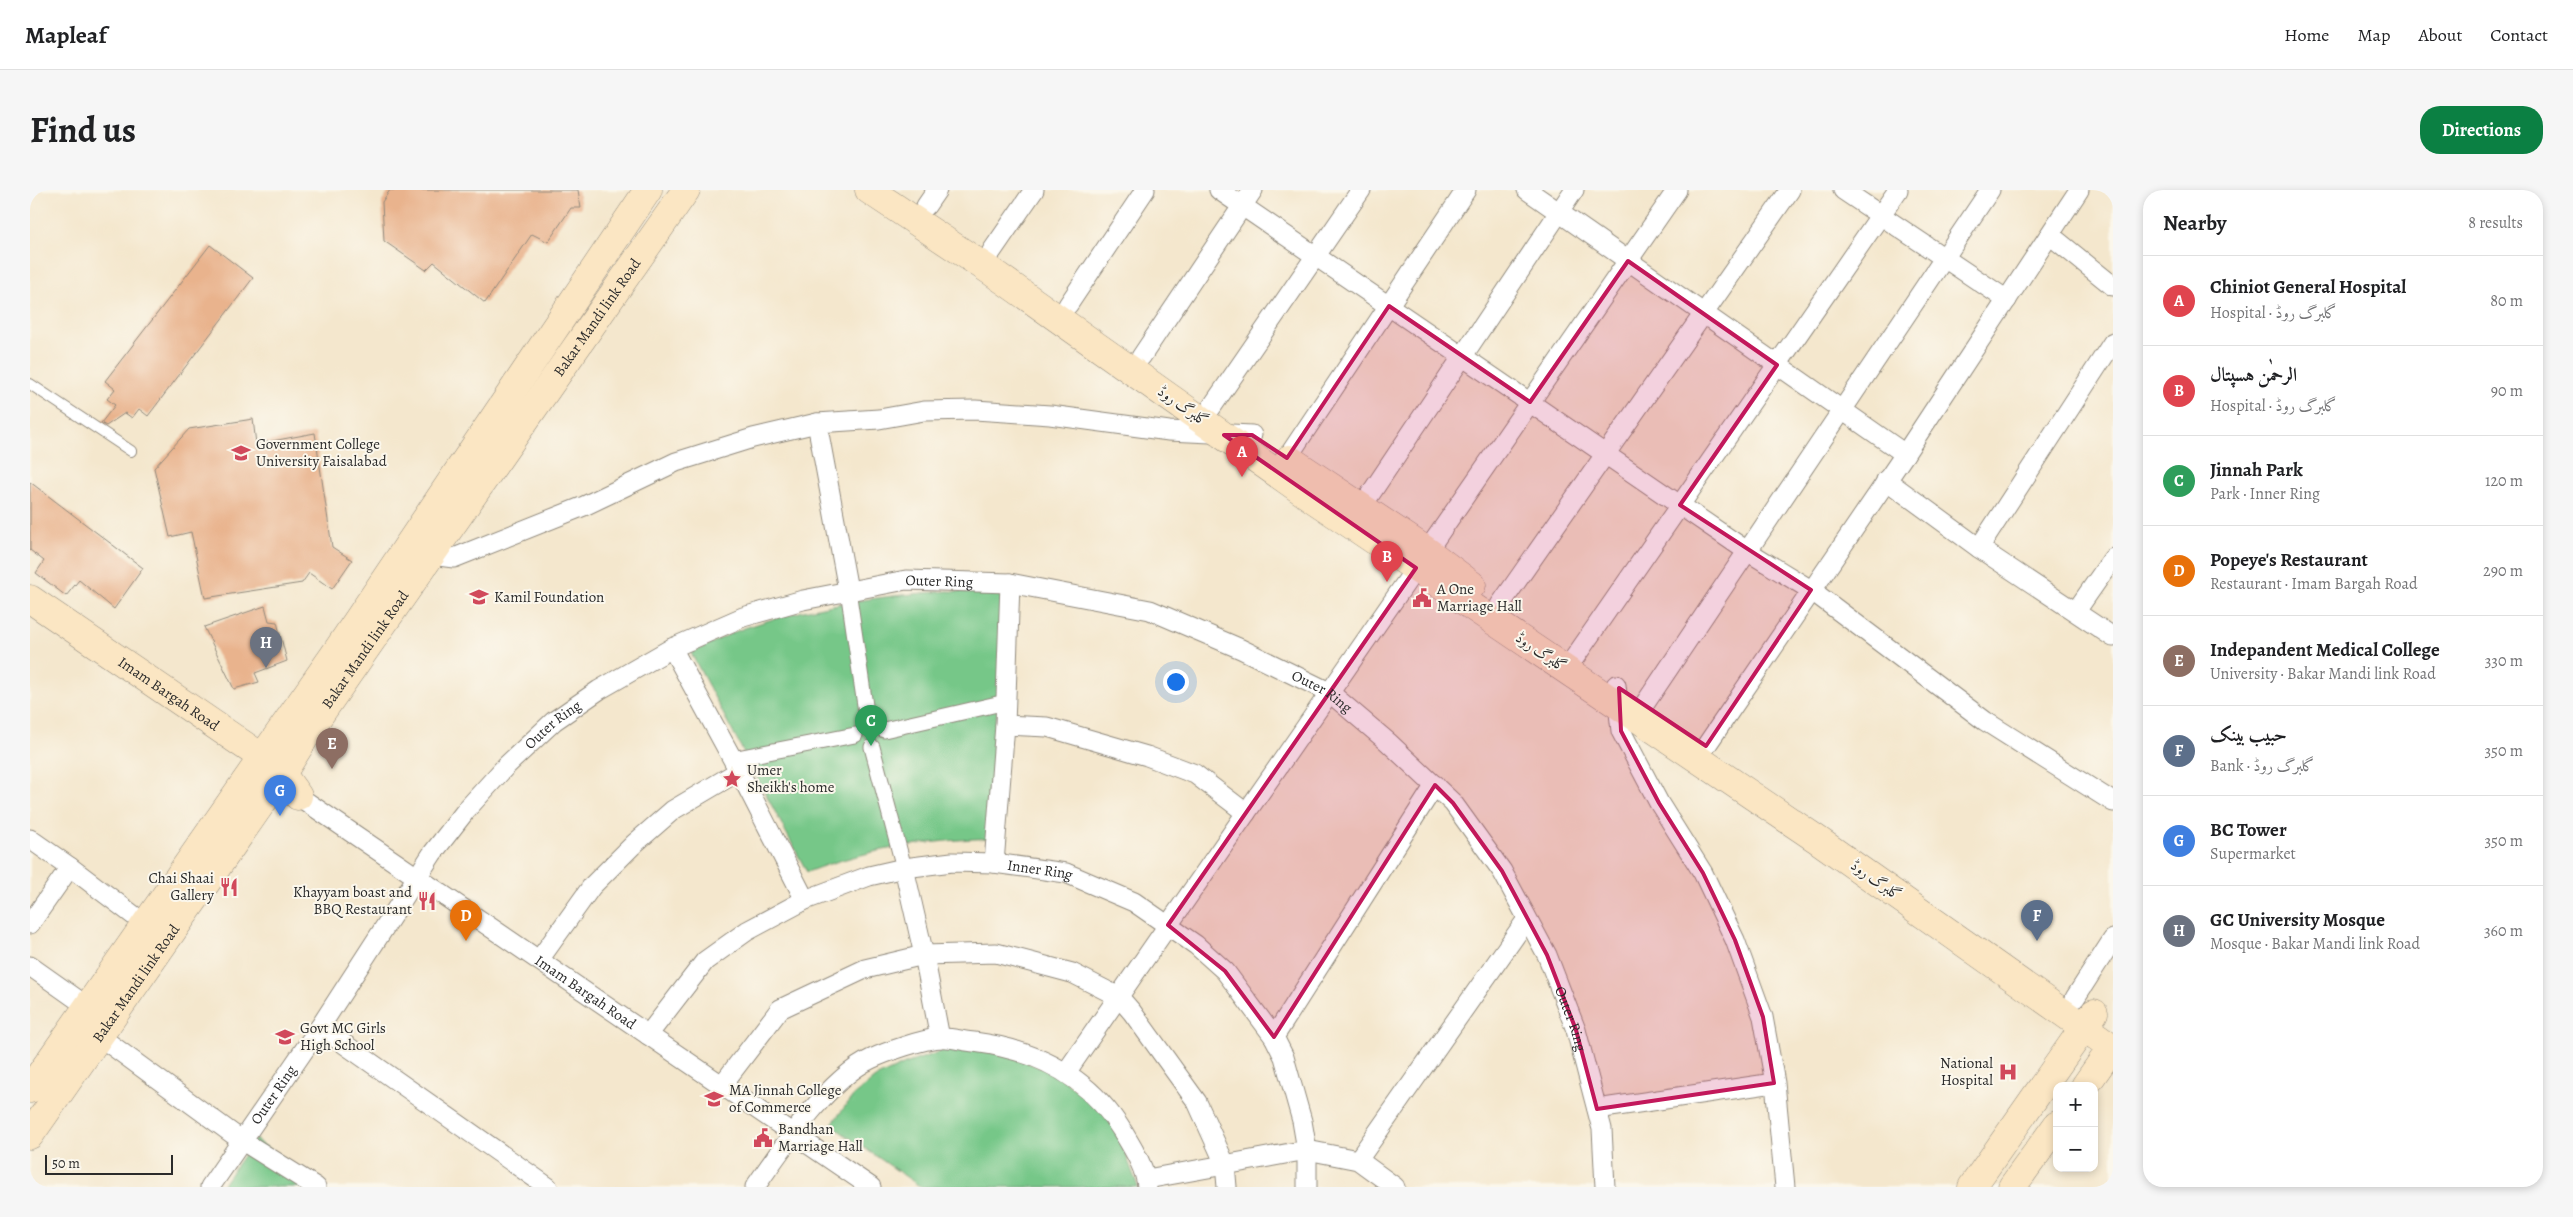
<!DOCTYPE html>
<html lang="en">
<head>
<meta charset="utf-8">
<style>
  :root { --surface:#fff; --page:#f6f6f6; --text:#202124; --muted:#757577; --line:#e0e0e0; --accent:#0b8043 }
  body { margin:0; font-family:Alegreya,Amiri,serif; background:var(--page); color:var(--text) }
  .controls { position:absolute; right:15px; bottom:15px; display:grid; overflow:hidden; border-radius:10px; box-shadow:0 2px 8px #0003 }
  .controls button { width:45px; height:45px; display:grid; place-items:center; padding:0; border:0; border-bottom:1px solid var(--line); background:var(--surface); color:var(--text); font:25px sans-serif }
  .scale { position:absolute; left:15px; bottom:12px; width:128px; box-sizing:border-box; padding-left:5px; border:2px solid #2b2b2b; border-top:0; font-size:14px; line-height:18px; white-space:nowrap; color:#2b2b2b; -webkit-text-stroke:4px #fbf7ec; paint-order:stroke }
  .you { position:absolute; left:1145px; top:491px; width:18px; height:18px; margin:-12px; border:4px solid #fff; border-radius:50%; background:#1a73e8; box-shadow:0 0 0 8px #1a73e833 }
  .badge { display:grid; place-items:center; width:32px; height:32px; border-radius:50%; background:var(--accent); color:#fff; font-size:16px; font-weight:700 }
  .pin { position:absolute; translate:-50% -41px; filter:drop-shadow(0 1px 2px #0008) }
  .pin::after { content:''; position:absolute; top:26px; width:18px; height:15px; background:inherit; clip-path:polygon(0 0,100% 0,50% 100%) }
  .list { margin:0; padding:0; list-style:none }
  h2 { display:flex; justify-content:space-between; align-items:center; height:65px; margin:0; padding:0 20px; font-size:21px }
  h2 small { font-size:16px; font-weight:400; color:var(--muted) }
  .list li { display:grid; grid-template-columns:32px 1fr auto; gap:15px; align-items:center; box-sizing:border-box; height:90px; padding:0 20px; border-top:1px solid var(--line) }
  .list b { display:block; font-size:19px; white-space:nowrap }
  .list p { margin:0; font-size:16px; white-space:nowrap; color:var(--muted) }
  .list em { font-size:16px; font-style:normal; color:var(--muted) }
  .map { position:relative; flex:none; width:2083px; height:997px; overflow:hidden; border-radius:20px }
  header { display:flex; align-items:center; gap:30px; box-sizing:border-box; height:70px; padding:0 25px; background:var(--surface); border-bottom:1px solid var(--line) }
  header strong { font-size:24px }
  nav { display:flex; gap:28px; margin-inline-start:auto; font-size:18px }
  .intro { display:flex; align-items:center; justify-content:space-between; box-sizing:border-box; height:120px; padding:0 30px }
  h1 { margin:0; font-size:35px }
  .button { padding:12px 22px; border-radius:20px; background:var(--accent); color:#fff; font-size:18px; font-weight:700 }
  main { display:flex; gap:30px; padding:0 30px }
  aside { flex:1; background:var(--surface); border-radius:20px; box-shadow:0 2px 8px #0003 }
  .map>svg:first-child { display:block }
  .green { fill:#76c788; stroke:#50795a }
  .building { fill:#e9b38d }
  .lines { fill:none; stroke-linecap:round; stroke-linejoin:round }
  .service-casing { stroke:#90897c; stroke-width:12 }
  .pedestrian-casing { stroke:#90897c; stroke-width:17 }
  .minor-casing { stroke:#90897c; stroke-width:21 }
  .secondary-casing { stroke:#90897c; stroke-width:29 }
  .service { stroke:#fff; stroke-width:10 }
  .pedestrian { stroke:#fff; stroke-width:15 }
  .minor { stroke:#fff; stroke-width:19 }
  .secondary { stroke:#fbe6c3; stroke-width:28 }
  .marked { fill:#c2185b; fill-opacity:0.2; stroke:#c2185b; stroke-width:4; stroke-linejoin:round }
  .labels { text-anchor:middle; dominant-baseline:central; stroke-width:4; stroke-linejoin:round; paint-order:stroke }
  .street-label { font-size:15px; fill:#2b2b2b; stroke:#fbf7ec }
  .poi-label { font-size:15px; fill:#2b2b2b; stroke:#fbf7ec; text-anchor:start }
</style>
</head>
<body>
<header>
<strong>Mapleaf</strong>
<nav><a>Home</a><a>Map</a><a>About</a><a>Contact</a></nav>
</header>
<div class="intro"><h1>Find us</h1><a class="button">Directions</a></div>
<main>
<div class="map">
<svg width="2083" height="997" viewBox="0 0 2083 997">
  <rect width="100%" height="100%" fill="#fbf7ec"/>
  <filter id="ink" filterUnits="userSpaceOnUse"><feTurbulence type="fractalNoise" baseFrequency=".02" numOctaves="2"/><feDisplacementMap in="SourceGraphic" scale="10" xChannelSelector="R" yChannelSelector="G"/><feConvolveMatrix kernelMatrix="1 2 1 2 8 2 1 2 1" color-interpolation-filters="sRGB"/></filter>
  <filter id="wash" filterUnits="userSpaceOnUse"><feTurbulence type="fractalNoise" baseFrequency=".0096" numOctaves="4" result="noise"/><feDisplacementMap in="SourceGraphic" scale="20" xChannelSelector="R" yChannelSelector="G"/><feGaussianBlur stdDeviation="1.12" result="paint"/><feColorMatrix in="noise" values="0 0 0 0 0 0 0 0 0 0 0 0 0 0 0 0 0 1.4 0 .05"/><feComposite in="paint" operator="in"/></filter>
  <g filter="url(#wash)">
    <rect width="100%" height="100%" fill="#f4e7cd"/>
    <g class="green">
      <path d="M918 401 976 404 968 648C902 650 839 658 777 682L661 463C682 454 702 441 724 435 787 414 852 406 918 401Z"/>
      <path d="M947 859 986 868 1026 884 1078 926 1092 954 1108 997H891L801 935 823 906 845 888 875 874 915 860Z"/>
      <path d="M225 949 293 997H191Z"/>
    </g>
    <g id="blocks">
      <g class="building">
        <path d="M360 0H548L551 18H541L518 52 502 44 455 113 404 72 396 80 354 51 352 12Z"/>
        <path d="M180 55 223 88 118 226 109 219 102 228 95 223 76 236 71 233 85 215 77 209 85 199 75 191Z"/>
        <path d="M223 229 226 254 285 243 302 357 322 370 302 399 279 383 272 393 175 408 161 342 140 347 124 278 159 239Z"/>
        <path d="M0 292 113 378 84 419 49 390 36 406 6 383 14 371 0 360Z"/>
        <path d="M235 416 239 431 247 432 257 471 225 483 229 492 204 499 174 437Z"/>
      </g>
    </g>
  </g>
  <g filter="url(#ink)">
    <use href="#blocks" fill-opacity="0" stroke="#90897c" stroke-width="1"/>
    <g class="lines">
      <g class="service-casing">
        <path id="service" d="M0 194 101 261"/>
      </g>
      <g class="pedestrian-casing">
        <g id="pedestrian">
          <path d="M818 400 837 529"/>
          <path d="M854 540 976 512"/>
          <path d="M842 557 874 678"/>
          <path d="M702 569 825 545"/>
        </g>
      </g>
      <g class="minor-casing">
        <g id="minor">
          <path d="M1189 0 1717 361 1781 400 1955 531 2083 612"/>
          <path d="M1497 0 1875 264"/>
          <path d="M1813 0 1977 110"/>
          <path d="M896 16 907 0"/>
          <path d="M2020 45 2083 96"/>
          <path d="M962 61 1004 0"/>
          <path d="M1038 115 1115 0"/>
          <path d="M1111 167 1223 0"/>
          <path d="M1181 218 1331 0"/>
          <path d="M787 233 818 400"/>
          <path d="M1257 268 1436 0"/>
          <path d="M1856 290 1949 358 2083 447"/>
          <path d="M1331 318 1544 0"/>
          <path d="M1949 358 2083 152"/>
          <path d="M1397 361 1647 0"/>
          <path d="M401 365 424 368 554 316 646 272 723 248 787 233 849 229 894 221 945 220 1020 225 1139 241 1222 245"/>
          <path d="M1470 415 1760 0"/>
          <path d="M2046 421 2083 368"/>
          <path d="M642 458 709 581 775 710"/>
          <path d="M1545 467 1868 0"/>
          <path d="M1586 495 1591 541 1629 613 1673 683 1705 750 1733 827 1745 893 1755 997"/>
          <path d="M1614 515 1960 0"/>
          <path d="M975 535 1017 537 1117 566 1165 584 1216 623"/>
          <path d="M1676 556 1875 264 2049 0"/>
          <path id="s1" d="M268 606 841 997"/>
          <path d="M0 649 40 677 115 734"/>
          <path d="M964 673 975 535 980 393"/>
          <path d="M874 678 894 765 910 848"/>
          <path d="M0 734 40 677"/>
          <path d="M509 770 562 696 604 654 643 620 709 581"/>
          <path d="M0 776 58 817 69 846 211 950 286 997"/>
          <path d="M2045 808 2083 749"/>
          <path d="M290 837 518 997"/>
          <path id="s2" d="M618 845 675 771 717 741 775 710 839 686 874 678 922 672 964 673 1036 683 1104 712 1166 755 1195 781 1244 847 1254 867 1272 931 1277 960V997"/>
          <path d="M1244 847 1405 595"/>
          <path d="M1037 881 1386 378"/>
          <path d="M692 895 750 819 835 779 894 765 966 763 1042 783 1089 807 1102 822 1167 912 1195 974 1197 997"/>
          <path d="M1567 919 1744 893"/>
          <path d="M1328 970 1497 729"/>
          <path d="M1117 989 1277 960 1328 970 1365 997"/>
          <path id="s3" d="M180 997 290 837 402 664 437 619 476 576 524 531 569 500 642 458 713 427 773 410 876 390 980 393 1120 420 1211 459 1299 502 1358 552 1423 613 1472 681 1517 765 1546 840 1572 939 1575 997"/>
          <path d="M725 997C752 958 798 889 841 869 856 862 893 849 910 848 920 847 933 851 944 852 1007 860 1059 886 1093 942 1102 957 1116 979 1117 997"/>
        </g>
      </g>
      <g class="secondary-casing">
        <g id="secondary">
          <path d="M839 0 962 82 1286 311 1788 650 2083 858"/>
          <path d="M1259 269 1397 361 1442 395"/>
          <path id="s4" d="M0 409 233 568 252 584 268 606"/>
          <path d="M2055 896 2083 856"/>
          <path d="M0 899 304 465 618 0"/>
          <path id="s5" d="M0 945 252 584 282 536 401 365 656 0"/>
          <path d="M1942 997 2064 823"/>
          <path d="M1982 997 2027 935"/>
        </g>
      </g>
      <use href="#service" class="service"/>
      <use href="#pedestrian" class="pedestrian"/>
      <use href="#minor" class="minor"/>
      <use href="#secondary" class="secondary"/>
    </g>
  </g>
  <path class="marked" d="M1598 71 1747 175 1650 315 1781 400 1676 556 1589 498 1591 541 1629 613 1673 683 1705 750 1733 827 1744 893 1567 919 1546 840 1517 765 1472 681 1423 613 1405 595 1244 847 1195 781 1138 735 1386 378 1194 245H1222L1257 268 1359 116 1500 212Z"/>
  <defs>
    <g id="university-bare" transform="scale(1.5)"><path d="M0-5L7-2L0 1L-7-2ZM-4 1L0 2.5L4 1V4Q0 6-4 4Z" fill="#d1495b" stroke="#fbf7ec" stroke-width="2.5" paint-order="stroke"/></g>
    <g id="school-bare" transform="scale(1.5)"><path d="M0-5L7-2L0 1L-7-2ZM-4 1L0 2.5L4 1V4Q0 6-4 4Z" fill="#d1495b" stroke="#fbf7ec" stroke-width="2.5" paint-order="stroke"/></g>
    <g id="civic-bare" transform="scale(1.5)"><path d="M-.6-6.5H3V-4.5H.6V-3L4-1V1h2V6H-6V1h2V-1L-.6-3ZM-1.2 2.5V6h2.4V2.5Z" fill="#d1495b" stroke="#fbf7ec" stroke-width="2.5" paint-order="stroke"/></g>
    <g id="sight-bare" transform="scale(1.5)"><path d="M0-6L1.8-2.2L6-1.7L2.9 1.2L3.7 5.4L0 3.3L-3.7 5.4L-2.9 1.2L-6-1.7L-1.8-2.2Z" fill="#d1495b" stroke="#fbf7ec" stroke-width="2.5" paint-order="stroke"/></g>
    <g id="restaurant-bare" transform="scale(1.5)"><path d="M-5-6h1v4h1v-4h1v4h1v-4h1v5L-1.5 .5V6h-2V.5L-5-1ZM5-6V6H3V1.5H1.5Q1.5-4 5-6Z" fill="#d1495b" stroke="#fbf7ec" stroke-width="2.5" paint-order="stroke"/></g>
    <g id="hospital-bare" transform="scale(1.5)"><path d="M-5-5h3v3.5h4V-5h3V5h-3V1.5h-4V5h-3Z" fill="#d1495b" stroke="#fbf7ec" stroke-width="2.5" paint-order="stroke"/></g>
  </defs>
  <g fill-rule="evenodd">
    <use href="#university-bare" x="211" y="263"/>
    <use href="#school-bare" x="449" y="407"/>
    <use href="#civic-bare" x="1392" y="408"/>
    <use href="#sight-bare" x="702" y="589"/>
    <use href="#restaurant-bare" x="199" y="697"/>
    <use href="#restaurant-bare" x="397" y="711"/>
    <use href="#school-bare" x="255" y="847"/>
    <use href="#hospital-bare" x="1978" y="882"/>
    <use href="#university-bare" x="684" y="909"/>
    <use href="#civic-bare" x="733" y="948"/>
  </g>
  <g class="labels">
    <g class="street-label">
      <text stroke="none"><textPath href="#s5" startOffset="995">Bakar Mandi link Road</textPath></text>
      <text transform="translate(1153 216) rotate(35)">گلبرگ روڈ</text>
      <text stroke="none"><textPath href="#s3" startOffset="998">Outer Ring</textPath></text>
      <text stroke="none"><textPath href="#s5" startOffset="590">Bakar Mandi link Road</textPath></text>
      <text transform="translate(1511 462) rotate(34)">گلبرگ روڈ</text>
      <text stroke="none"><textPath href="#s4" startOffset="168">Imam Bargah Road</textPath></text>
      <text stroke="none"><textPath href="#s3" startOffset="1402">Outer Ring</textPath></text>
      <text stroke="none"><textPath href="#s3" startOffset="578">Outer Ring</textPath></text>
      <text stroke="none"><textPath href="#s2" startOffset="452">Inner Ring</textPath></text>
      <text transform="translate(1846 690) rotate(35)">گلبرگ روڈ</text>
      <text stroke="none"><textPath href="#s5" startOffset="185">Bakar Mandi link Road</textPath></text>
      <text stroke="none"><textPath href="#s1" startOffset="348">Imam Bargah Road</textPath></text>
      <text stroke="none"><textPath href="#s3" startOffset="1822">Outer Ring</textPath></text>
      <text stroke="none"><textPath href="#s3" startOffset="112">Outer Ring</textPath></text>
    </g>
    <g class="poi-label">
      <text x="226" y="254">Government College<tspan x="226" dy="17">University Faisalabad</tspan></text>
      <text x="1407" y="399">A One<tspan x="1407" dy="17">Marriage Hall</tspan></text>
      <text x="464" y="407">Kamil Foundation</text>
      <text x="717" y="580">Umer<tspan x="717" dy="17">Sheikh's home</tspan></text>
      <text x="184" y="688" text-anchor="end">Chai Shaai<tspan x="184" dy="17">Gallery</tspan></text>
      <text x="382" y="702" text-anchor="end">Khayyam boast and<tspan x="382" dy="17">BBQ Restaurant</tspan></text>
      <text x="270" y="838">Govt MC Girls<tspan x="270" dy="17">High School</tspan></text>
      <text x="1963" y="873" text-anchor="end">National<tspan x="1963" dy="17">Hospital</tspan></text>
      <text x="699" y="900">MA Jinnah College<tspan x="699" dy="17">of Commerce</tspan></text>
      <text x="748" y="939">Bandhan<tspan x="748" dy="17">Marriage Hall</tspan></text>
    </g>
  </g>
</svg>
<div class="controls">
<button>+</button>
<button>−</button>
</div>
<div class="scale">50 m</div>
<div class="you"></div>
<div class="pin badge" style="left:1212px;top:287px;background:#e0444e">A</div>
<div class="pin badge" style="left:1357px;top:392px;background:#e0444e">B</div>
<div class="pin badge" style="left:841px;top:556px;background:#2e9e5b">C</div>
<div class="pin badge" style="left:436px;top:751px;background:#e8710a">D</div>
<div class="pin badge" style="left:302px;top:579px;background:#8d6e63">E</div>
<div class="pin badge" style="left:2007px;top:751px;background:#5c6f8a">F</div>
<div class="pin badge" style="left:250px;top:626px;background:#3f7fe0">G</div>
<div class="pin badge" style="left:236px;top:478px;background:#6b7280">H</div>
</div>
<aside>
<h2>Nearby<small>8 results</small></h2>
<ul class="list">
<li><span class="badge" style="background:#e0444e">A</span><div><b>Chiniot General Hospital</b><p>Hospital · گلبرگ روڈ</p></div><em>80 m</em></li>
<li><span class="badge" style="background:#e0444e">B</span><div><b>الرحمٰن ہسپتال</b><p>Hospital · گلبرگ روڈ</p></div><em>90 m</em></li>
<li><span class="badge" style="background:#2e9e5b">C</span><div><b>Jinnah Park</b><p>Park · Inner Ring</p></div><em>120 m</em></li>
<li><span class="badge" style="background:#e8710a">D</span><div><b>Popeye's Restaurant</b><p>Restaurant · Imam Bargah Road</p></div><em>290 m</em></li>
<li><span class="badge" style="background:#8d6e63">E</span><div><b>Indepandent Medical College</b><p>University · Bakar Mandi link Road</p></div><em>330 m</em></li>
<li><span class="badge" style="background:#5c6f8a">F</span><div><b>حبیب بینک</b><p>Bank · گلبرگ روڈ</p></div><em>350 m</em></li>
<li><span class="badge" style="background:#3f7fe0">G</span><div><b>BC Tower</b><p>Supermarket</p></div><em>350 m</em></li>
<li><span class="badge" style="background:#6b7280">H</span><div><b>GC University Mosque</b><p>Mosque · Bakar Mandi link Road</p></div><em>360 m</em></li>
</ul>
</aside>
</main>
</body>
</html>
